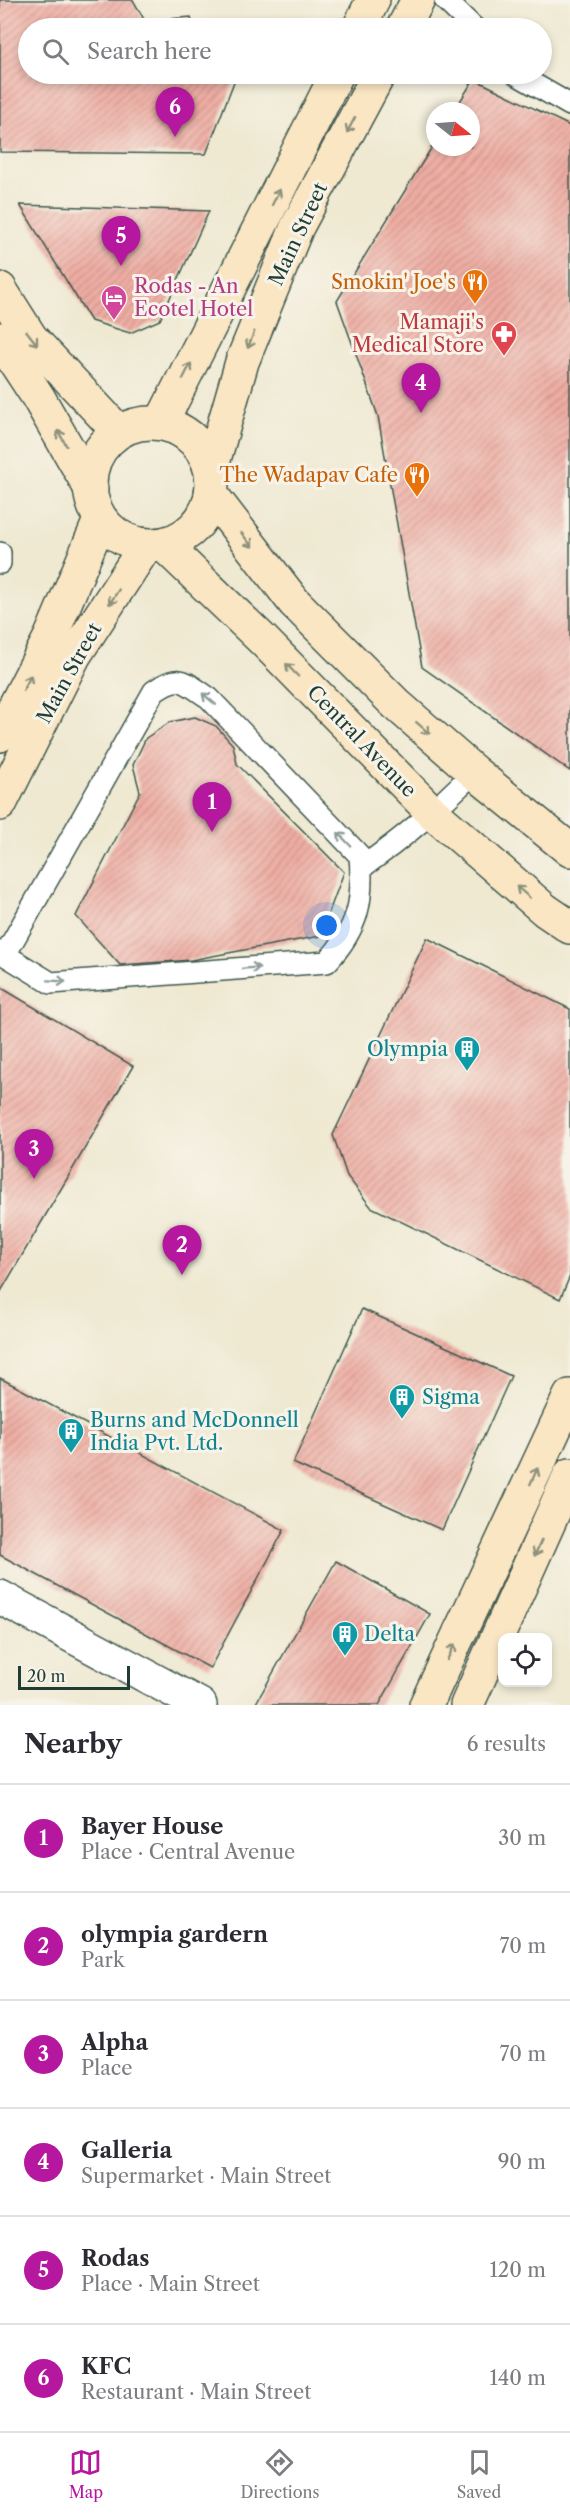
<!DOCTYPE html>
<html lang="en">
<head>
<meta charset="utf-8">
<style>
  :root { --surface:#fff; --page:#f2f2f3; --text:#2b2b33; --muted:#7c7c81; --line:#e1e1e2; --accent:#b5179e }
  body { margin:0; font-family:"Libre Caslon Text",serif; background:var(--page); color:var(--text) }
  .controls { position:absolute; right:18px; bottom:18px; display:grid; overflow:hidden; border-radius:12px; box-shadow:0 3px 9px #0003 }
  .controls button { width:54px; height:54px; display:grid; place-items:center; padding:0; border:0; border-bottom:2px solid var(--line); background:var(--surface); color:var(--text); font:30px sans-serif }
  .compass { position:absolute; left:426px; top:102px; width:54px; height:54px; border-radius:50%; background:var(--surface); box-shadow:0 3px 9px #0003; rotate:107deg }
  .scale { position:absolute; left:18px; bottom:15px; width:112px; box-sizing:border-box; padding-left:6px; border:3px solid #1f3d34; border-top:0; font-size:16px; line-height:21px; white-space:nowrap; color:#1f3d34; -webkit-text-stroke:4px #f7f3e8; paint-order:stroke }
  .you { position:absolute; left:327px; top:926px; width:21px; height:21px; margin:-15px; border:4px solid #fff; border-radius:50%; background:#1a73e8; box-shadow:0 0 0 9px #1a73e833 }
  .badge { display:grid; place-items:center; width:39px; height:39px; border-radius:50%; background:var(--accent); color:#fff; font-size:20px; font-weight:700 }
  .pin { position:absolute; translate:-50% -50px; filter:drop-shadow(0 2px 3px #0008) }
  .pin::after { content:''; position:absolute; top:32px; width:21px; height:18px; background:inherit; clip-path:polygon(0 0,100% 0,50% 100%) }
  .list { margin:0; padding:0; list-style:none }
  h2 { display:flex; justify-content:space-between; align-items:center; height:78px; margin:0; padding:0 24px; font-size:26px }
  h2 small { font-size:20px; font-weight:400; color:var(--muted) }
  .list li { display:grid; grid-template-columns:39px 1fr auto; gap:18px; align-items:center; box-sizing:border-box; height:108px; padding:0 24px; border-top:2px solid var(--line) }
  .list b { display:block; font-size:22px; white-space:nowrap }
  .list p { margin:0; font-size:20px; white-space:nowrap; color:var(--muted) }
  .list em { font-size:20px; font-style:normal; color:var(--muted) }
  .icon { flex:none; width:33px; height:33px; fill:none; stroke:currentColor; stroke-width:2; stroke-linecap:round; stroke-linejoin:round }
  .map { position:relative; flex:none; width:570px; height:1705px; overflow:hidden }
  .search { position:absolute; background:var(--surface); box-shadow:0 3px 9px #0003; left:18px; right:18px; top:18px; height:66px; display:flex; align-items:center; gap:15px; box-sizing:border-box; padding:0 21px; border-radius:33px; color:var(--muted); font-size:22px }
  .sheet { height:726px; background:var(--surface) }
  nav { display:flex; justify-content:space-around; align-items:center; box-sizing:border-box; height:84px; border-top:2px solid var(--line); background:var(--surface); font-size:16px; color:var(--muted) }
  nav a { display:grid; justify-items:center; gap:3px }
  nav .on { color:var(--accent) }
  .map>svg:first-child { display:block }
  .building { fill:url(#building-hatch) }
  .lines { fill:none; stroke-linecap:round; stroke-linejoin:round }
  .lane-casing { stroke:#3e574c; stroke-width:24 }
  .street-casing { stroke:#3e574c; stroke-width:36 }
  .secondary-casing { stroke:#3e574c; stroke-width:36 }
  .lane { stroke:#fff; stroke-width:21 }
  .street { stroke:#fff; stroke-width:33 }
  .secondary { stroke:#fbe6c4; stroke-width:33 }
  .oneway { stroke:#8d927c }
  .oneway2 { stroke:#8f9e9a }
  .labels { text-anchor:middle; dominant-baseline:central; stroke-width:6; stroke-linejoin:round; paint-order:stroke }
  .street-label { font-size:20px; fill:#1f3d34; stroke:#f7f3e8 }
  .food-label { font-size:20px; fill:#c56008; stroke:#f7f3e8; text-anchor:end }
  .hotel-label { font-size:20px; fill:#b23c85; stroke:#f7f3e8; text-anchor:start }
  .health-label { font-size:20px; fill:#be3a42; stroke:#f7f3e8; text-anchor:end }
  .culture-label { font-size:20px; fill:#0d838f; stroke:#f7f3e8; text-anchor:start }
</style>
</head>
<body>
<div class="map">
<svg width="570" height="1705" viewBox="0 0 570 1705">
  <defs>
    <pattern id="building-hatch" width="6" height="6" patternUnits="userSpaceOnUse" patternTransform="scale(1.5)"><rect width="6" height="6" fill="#f0aea4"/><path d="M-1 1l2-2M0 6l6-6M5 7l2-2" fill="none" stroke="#c28f86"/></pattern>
  </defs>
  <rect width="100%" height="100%" fill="#f7f3e8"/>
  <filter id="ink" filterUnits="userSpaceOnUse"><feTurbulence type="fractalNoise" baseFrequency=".0167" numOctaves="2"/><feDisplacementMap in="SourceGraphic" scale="12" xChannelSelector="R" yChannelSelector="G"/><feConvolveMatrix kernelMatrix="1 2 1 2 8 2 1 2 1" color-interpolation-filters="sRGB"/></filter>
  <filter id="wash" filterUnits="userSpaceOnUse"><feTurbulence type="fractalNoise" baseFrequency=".008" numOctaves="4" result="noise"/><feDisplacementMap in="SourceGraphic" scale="24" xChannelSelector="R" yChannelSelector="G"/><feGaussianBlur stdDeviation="1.35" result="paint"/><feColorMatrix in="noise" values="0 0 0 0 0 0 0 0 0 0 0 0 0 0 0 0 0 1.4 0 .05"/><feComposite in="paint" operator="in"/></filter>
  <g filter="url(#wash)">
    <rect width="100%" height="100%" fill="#efe9d2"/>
    <g id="blocks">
      <g class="building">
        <path d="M0 0H133L145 21 191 17 193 28H28V74H237L206 154 0 152Z"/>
        <path d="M474 79 570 126V771L422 667 378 416 337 301 435 142V147H471V111H454Z"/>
        <path d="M20 205 209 211 160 320 130 333 91 321Z"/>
        <path d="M195 717 216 726 233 745 237 764 344 872 320 936 191 960 120 965 76 916 140 792 133 765 146 738 170 722Z"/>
        <path d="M427 938 570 1009V1276L560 1299 371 1207 347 1176 333 1135Z"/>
        <path d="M0 987 133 1066 0 1293Z"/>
        <path d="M362 1309 511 1376 442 1530 293 1463Z"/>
        <path d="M0 1378 284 1530 210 1668 0 1555Z"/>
        <path d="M336 1561 430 1614 379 1705H255Z"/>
      </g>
    </g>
  </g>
  <g filter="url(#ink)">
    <use href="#blocks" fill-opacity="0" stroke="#3e574c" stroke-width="1.5"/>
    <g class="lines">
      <g class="lane-casing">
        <g id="lane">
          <path d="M445 0 474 28"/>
          <path d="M516 74 570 105"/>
          <path d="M0 553V563"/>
          <path d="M361 868C405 837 436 810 474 772"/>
          <path d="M0 951 5 955 51 983 327 962C358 928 364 902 360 856L209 698C184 682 181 672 154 691L5 955"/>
        </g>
      </g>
      <g class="street-casing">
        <path id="street" d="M0 1597 200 1705"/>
      </g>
      <g class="secondary-casing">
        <g id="secondary">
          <path d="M359 28 373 0"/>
          <path d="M403 28 418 0"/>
          <path d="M0 289 31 338 117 430"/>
          <path d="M0 339 38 397 91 489"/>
          <circle cx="151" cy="484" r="61"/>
          <path d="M161 423 337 74"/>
          <path d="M211 470 242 362 297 227 379 74"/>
          <path d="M211 494 294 602 396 704 474 772 570 850"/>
          <path d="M164 545 264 641 433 813 545 910 570 927"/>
          <path d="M0 735 51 636 100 520"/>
          <path d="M0 804 74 656 145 547"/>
          <path d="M426 1705 570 1396"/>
          <path d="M467 1705 570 1475"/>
        </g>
      </g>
      <use href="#lane" class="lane"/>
      <use href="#street" class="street"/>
      <use href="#secondary" class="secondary"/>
    </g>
    <defs><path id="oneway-shaft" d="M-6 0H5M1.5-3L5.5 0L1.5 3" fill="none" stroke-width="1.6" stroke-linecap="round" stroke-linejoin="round" transform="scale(1.5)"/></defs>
    <g class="oneway">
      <use href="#oneway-shaft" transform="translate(351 125) rotate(118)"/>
      <use href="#oneway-shaft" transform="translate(276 197) rotate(-64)"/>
      <use href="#oneway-shaft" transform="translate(32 338) rotate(52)"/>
      <use href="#oneway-shaft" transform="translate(251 340) rotate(112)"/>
      <use href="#oneway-shaft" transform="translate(187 371) rotate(-63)"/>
      <use href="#oneway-shaft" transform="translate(62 438) rotate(-120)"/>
      <use href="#oneway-shaft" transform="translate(247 540) rotate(52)"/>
      <use href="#oneway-shaft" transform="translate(114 597) rotate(123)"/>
      <use href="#oneway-shaft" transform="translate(292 670) rotate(-134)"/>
      <use href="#oneway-shaft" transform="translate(27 683) rotate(-63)"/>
      <use href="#oneway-shaft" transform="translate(423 728) rotate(41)"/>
      <use href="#oneway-shaft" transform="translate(523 892) rotate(-139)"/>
      <use href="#oneway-shaft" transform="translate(534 1476) rotate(-65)"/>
      <use href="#oneway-shaft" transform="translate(538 1548) rotate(114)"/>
      <use href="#oneway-shaft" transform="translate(451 1652) rotate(-64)"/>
    </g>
    <g class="oneway2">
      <use href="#oneway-shaft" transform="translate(209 699) rotate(-140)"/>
      <use href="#oneway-shaft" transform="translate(344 839) rotate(-134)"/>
      <use href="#oneway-shaft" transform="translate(251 968) rotate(-4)"/>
      <use href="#oneway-shaft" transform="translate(57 981) rotate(4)"/>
    </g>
  </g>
  <defs>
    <g id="restaurant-pin" transform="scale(1.35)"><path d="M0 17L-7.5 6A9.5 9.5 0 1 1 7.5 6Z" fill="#e8710a" stroke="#f7f3e8"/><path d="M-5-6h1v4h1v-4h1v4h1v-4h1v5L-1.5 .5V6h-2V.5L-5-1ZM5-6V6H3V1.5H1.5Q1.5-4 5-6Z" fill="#fff"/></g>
    <g id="hotel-pin" transform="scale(1.35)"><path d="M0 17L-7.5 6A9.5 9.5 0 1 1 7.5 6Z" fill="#d1479c" stroke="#f7f3e8"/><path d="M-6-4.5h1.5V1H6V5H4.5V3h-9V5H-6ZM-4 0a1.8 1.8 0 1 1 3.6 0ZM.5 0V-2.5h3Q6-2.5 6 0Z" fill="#fff"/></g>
    <g id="pharmacy-pin" transform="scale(1.35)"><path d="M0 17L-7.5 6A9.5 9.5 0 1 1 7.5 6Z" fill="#e0444e" stroke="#f7f3e8"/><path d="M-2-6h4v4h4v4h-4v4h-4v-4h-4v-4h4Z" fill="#fff"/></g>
    <g id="building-pin" transform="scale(1.35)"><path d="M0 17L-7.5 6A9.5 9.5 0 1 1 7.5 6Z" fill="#0f9aa8" stroke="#f7f3e8"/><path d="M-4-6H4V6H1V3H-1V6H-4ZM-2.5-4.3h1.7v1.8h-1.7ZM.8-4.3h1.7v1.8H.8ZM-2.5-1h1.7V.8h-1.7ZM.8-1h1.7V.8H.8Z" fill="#fff"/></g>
  </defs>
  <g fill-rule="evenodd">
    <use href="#restaurant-pin" x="475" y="282"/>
    <use href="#hotel-pin" x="114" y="298"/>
    <use href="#pharmacy-pin" x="504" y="334"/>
    <use href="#restaurant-pin" x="417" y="475"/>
    <use href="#building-pin" x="467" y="1049"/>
    <use href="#building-pin" x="402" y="1397"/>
    <use href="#building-pin" x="71" y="1431"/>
    <use href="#building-pin" x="345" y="1634"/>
  </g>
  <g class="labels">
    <g class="street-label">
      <text transform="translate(298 234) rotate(-65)">Main Street</text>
      <text transform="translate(69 673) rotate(-61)">Main Street</text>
      <text transform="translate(362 741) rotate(46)">Central Avenue</text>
    </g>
    <g class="food-label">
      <text x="456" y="282">Smokin' Joe's</text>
      <text x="398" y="475">The Wadapav Cafe</text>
    </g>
    <g class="hotel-label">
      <text x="134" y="286">Rodas - An<tspan x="134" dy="23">Ecotel Hotel</tspan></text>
    </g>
    <g class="health-label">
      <text x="484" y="322">Mamaji's<tspan x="484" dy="23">Medical Store</tspan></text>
    </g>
    <g class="culture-label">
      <text x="448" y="1049" text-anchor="end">Olympia</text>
      <text x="422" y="1397">Sigma</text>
      <text x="90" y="1420">Burns and McDonnell<tspan x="90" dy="23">India Pvt. Ltd.</tspan></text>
      <text x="364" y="1634">Delta</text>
    </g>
  </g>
</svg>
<div class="controls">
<button><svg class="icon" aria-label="locate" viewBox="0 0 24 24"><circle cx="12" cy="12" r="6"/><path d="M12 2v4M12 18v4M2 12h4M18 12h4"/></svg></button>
</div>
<svg class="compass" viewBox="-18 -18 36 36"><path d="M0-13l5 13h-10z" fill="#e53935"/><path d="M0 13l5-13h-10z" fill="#7c7c81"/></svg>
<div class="scale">20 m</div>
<div class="you"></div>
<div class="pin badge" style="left:212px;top:832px">1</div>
<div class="pin badge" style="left:182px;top:1275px">2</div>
<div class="pin badge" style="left:34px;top:1179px">3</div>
<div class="pin badge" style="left:421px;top:413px">4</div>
<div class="pin badge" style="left:121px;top:266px">5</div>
<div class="pin badge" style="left:175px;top:137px">6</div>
<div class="search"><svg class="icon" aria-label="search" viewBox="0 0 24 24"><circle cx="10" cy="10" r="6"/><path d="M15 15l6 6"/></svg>Search here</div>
</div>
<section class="sheet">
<h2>Nearby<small>6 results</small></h2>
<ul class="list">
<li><span class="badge">1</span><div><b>Bayer House</b><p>Place · Central Avenue</p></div><em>30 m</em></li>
<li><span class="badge">2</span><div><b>olympia gardern</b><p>Park</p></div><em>70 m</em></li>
<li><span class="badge">3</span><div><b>Alpha</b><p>Place</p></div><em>70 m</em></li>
<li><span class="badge">4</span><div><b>Galleria</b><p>Supermarket · Main Street</p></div><em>90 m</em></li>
<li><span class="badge">5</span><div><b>Rodas</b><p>Place · Main Street</p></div><em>120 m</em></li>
<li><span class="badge">6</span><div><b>KFC</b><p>Restaurant · Main Street</p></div><em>140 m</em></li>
</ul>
</section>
<nav>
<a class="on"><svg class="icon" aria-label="map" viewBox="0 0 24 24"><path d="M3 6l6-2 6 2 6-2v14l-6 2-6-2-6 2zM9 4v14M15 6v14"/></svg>Map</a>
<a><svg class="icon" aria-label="directions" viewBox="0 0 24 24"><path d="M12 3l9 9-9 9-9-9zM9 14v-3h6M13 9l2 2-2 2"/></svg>Directions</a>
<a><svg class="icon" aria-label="saved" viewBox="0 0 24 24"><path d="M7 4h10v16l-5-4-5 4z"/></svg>Saved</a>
</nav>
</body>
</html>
